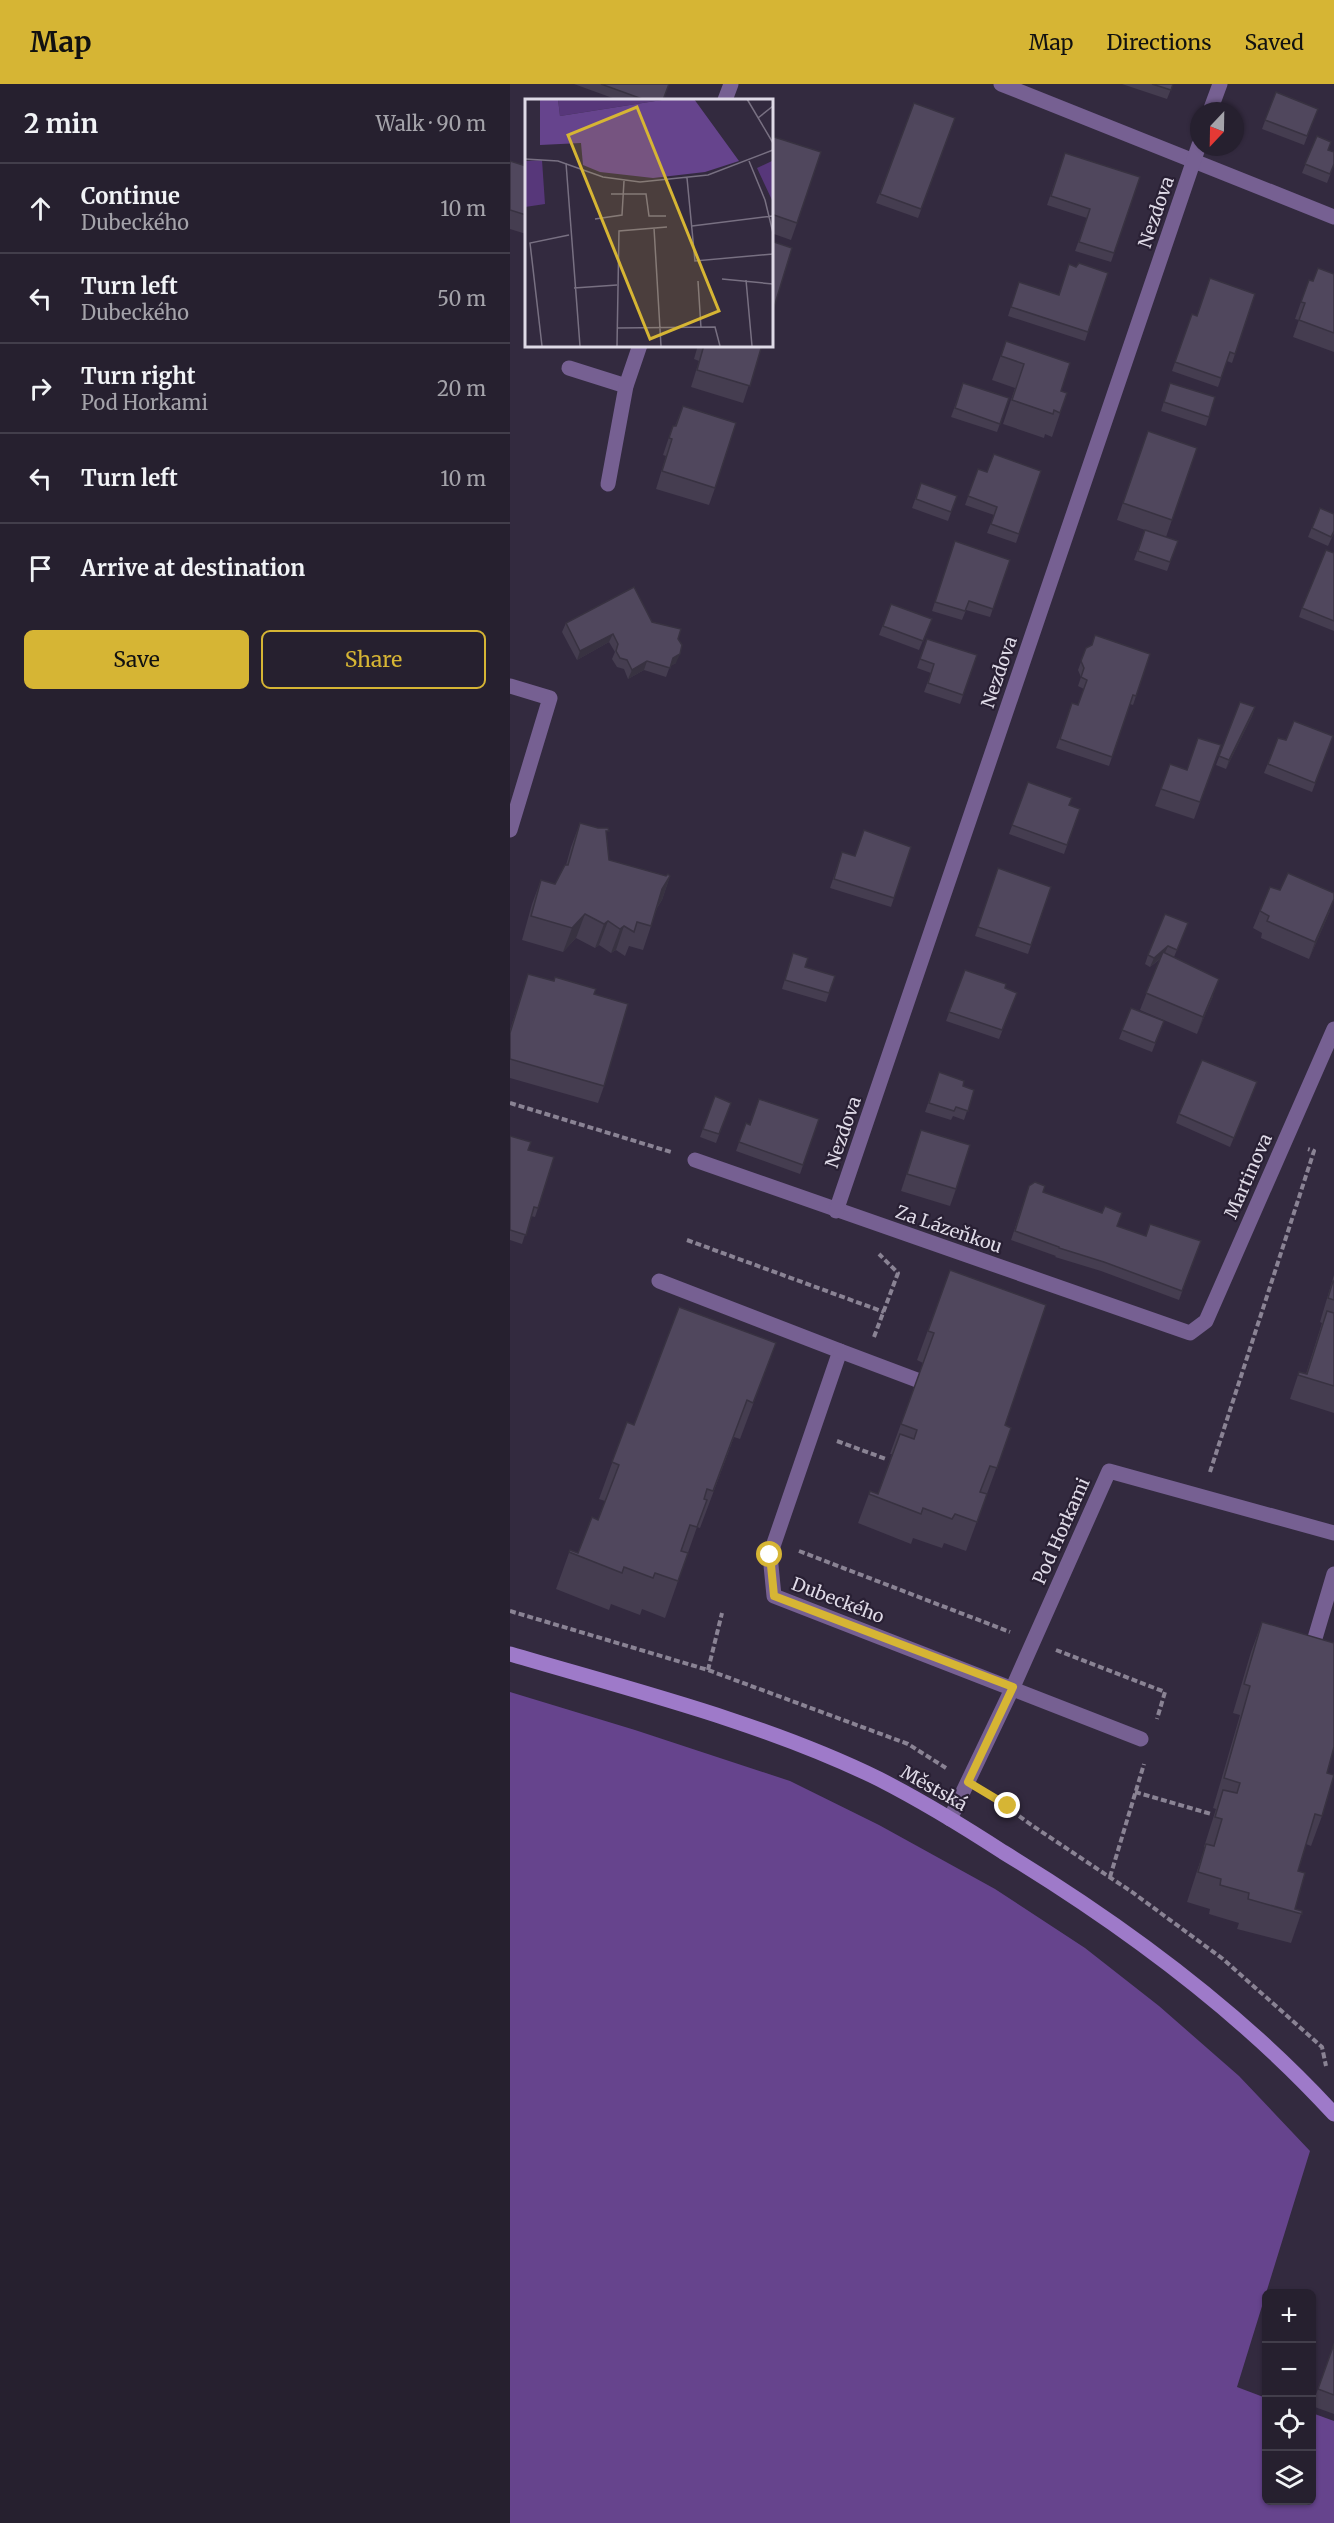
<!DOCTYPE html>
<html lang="en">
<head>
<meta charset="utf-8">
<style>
  :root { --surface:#26202f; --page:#2e2837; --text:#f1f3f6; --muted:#a4a3aa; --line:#423e4b; --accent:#d6b534 }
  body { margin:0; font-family:Merriweather,serif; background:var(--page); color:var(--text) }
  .controls { position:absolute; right:18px; bottom:18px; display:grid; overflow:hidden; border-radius:9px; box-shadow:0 2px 4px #0004 }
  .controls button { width:54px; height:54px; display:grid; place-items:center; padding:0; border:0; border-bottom:2px solid var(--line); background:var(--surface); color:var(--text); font:30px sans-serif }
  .compass { position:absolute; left:680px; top:18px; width:54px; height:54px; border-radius:50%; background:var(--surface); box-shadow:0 2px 4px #0004; rotate:202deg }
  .stop { position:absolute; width:18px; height:18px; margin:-14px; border:4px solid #d6b534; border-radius:50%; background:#fff }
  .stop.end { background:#d6b534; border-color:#fff; box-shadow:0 2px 6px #0008 }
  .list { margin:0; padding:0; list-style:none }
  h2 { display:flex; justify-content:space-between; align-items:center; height:78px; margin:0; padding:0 24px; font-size:26px }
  h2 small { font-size:20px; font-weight:400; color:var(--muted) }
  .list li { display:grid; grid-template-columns:39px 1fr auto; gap:18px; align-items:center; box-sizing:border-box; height:90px; padding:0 24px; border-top:2px solid var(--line) }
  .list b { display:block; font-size:22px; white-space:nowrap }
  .list p { margin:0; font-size:20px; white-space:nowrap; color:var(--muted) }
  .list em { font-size:20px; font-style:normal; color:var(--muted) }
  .actions { display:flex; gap:12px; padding:18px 24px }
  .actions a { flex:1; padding:14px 0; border:2px solid var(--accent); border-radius:9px; text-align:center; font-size:21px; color:var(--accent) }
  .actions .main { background:var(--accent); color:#111 }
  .icon { flex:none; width:33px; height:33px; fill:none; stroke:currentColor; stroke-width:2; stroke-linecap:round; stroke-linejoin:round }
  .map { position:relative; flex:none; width:824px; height:2439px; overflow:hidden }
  header { display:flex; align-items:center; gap:36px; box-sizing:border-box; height:84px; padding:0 30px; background:var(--accent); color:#111 }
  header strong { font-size:28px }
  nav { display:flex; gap:33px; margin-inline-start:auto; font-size:21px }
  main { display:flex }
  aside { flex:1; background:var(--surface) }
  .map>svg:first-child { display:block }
  .forest { fill:#66448d }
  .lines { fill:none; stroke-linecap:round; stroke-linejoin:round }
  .path { stroke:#8a8394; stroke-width:4; stroke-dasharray:6 3; stroke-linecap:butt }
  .lane { stroke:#766092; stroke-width:15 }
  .street { stroke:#766092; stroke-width:15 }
  .secondary { stroke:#9e7ac9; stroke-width:15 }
  .wall { fill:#453d50 }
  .shaded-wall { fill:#383241 }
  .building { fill:#50475d; stroke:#383241; stroke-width:1.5 }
  .route { stroke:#d6b534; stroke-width:8 }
  .labels { text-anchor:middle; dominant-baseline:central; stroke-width:4.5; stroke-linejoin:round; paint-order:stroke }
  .street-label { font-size:18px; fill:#dfdae7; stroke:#292034 }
  .inset-road { fill:none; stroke:#787082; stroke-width:1.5 }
  .view { fill:#d6b534; fill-opacity:0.15; stroke:#d6b534; stroke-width:3 }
  .inset-edge { fill:none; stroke:#dfdae7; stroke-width:3 }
</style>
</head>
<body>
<header>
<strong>Map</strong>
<nav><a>Map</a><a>Directions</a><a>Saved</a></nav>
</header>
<main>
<aside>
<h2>2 min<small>Walk · 90 m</small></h2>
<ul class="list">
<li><svg class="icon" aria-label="ahead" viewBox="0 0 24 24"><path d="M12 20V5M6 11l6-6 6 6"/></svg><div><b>Continue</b><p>Dubeckého</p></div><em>10 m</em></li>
<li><svg class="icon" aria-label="left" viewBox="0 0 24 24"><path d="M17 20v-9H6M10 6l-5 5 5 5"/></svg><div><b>Turn left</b><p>Dubeckého</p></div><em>50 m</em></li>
<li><svg class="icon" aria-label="right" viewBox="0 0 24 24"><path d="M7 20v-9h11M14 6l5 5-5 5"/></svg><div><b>Turn right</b><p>Pod Horkami</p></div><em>20 m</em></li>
<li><svg class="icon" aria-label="left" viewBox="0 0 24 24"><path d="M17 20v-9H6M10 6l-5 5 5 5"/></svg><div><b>Turn left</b></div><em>10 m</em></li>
<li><svg class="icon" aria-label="arrive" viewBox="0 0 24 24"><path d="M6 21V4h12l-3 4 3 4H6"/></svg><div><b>Arrive at destination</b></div></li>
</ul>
<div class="actions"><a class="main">Save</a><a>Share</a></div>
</aside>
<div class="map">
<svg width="824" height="2439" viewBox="0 0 824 2439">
  <rect width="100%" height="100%" fill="#332a3f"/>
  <path class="forest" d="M0 1608 125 1646 280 1697 369 1741 485 1805 575 1864 649 1922 729 1992 800 2067 727 2303 756 2314V2416H802V2329L824 2337V2439H0Z"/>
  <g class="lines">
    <g class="path">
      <path d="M0 1019 161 1068"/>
      <path d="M177 1156 374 1228"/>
      <path d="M364 1253 388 1189 369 1170"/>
      <path d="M327 1357 376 1375"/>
      <path d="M700 1388 804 1067 798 1065"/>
      <path d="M289 1467 500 1548"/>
      <path d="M0 1527 198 1586 398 1660 436 1684"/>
      <path d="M546 1566 655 1608 647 1635"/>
      <path d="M198 1586 212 1529"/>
      <path d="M625 1708 701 1730"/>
      <path d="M480 1711 520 1740 622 1808 713 1875 812 1963 816 1982"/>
      <path d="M600 1793 634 1680"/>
    </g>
    <path class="lane" d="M59 284 116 302"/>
    <g class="street">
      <path d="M491 0 824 133"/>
      <path d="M215 16 221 0"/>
      <path d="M700 27 710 0"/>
      <path d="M98 400 116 302 130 261"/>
      <path d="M0 602 40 614 0 746"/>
      <path d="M185 1076 680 1249 696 1237 824 945"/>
      <path d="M326 1127 689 61"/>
      <path d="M149 1197 330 1267 260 1471 264 1512 631 1655"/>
      <path d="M330 1267 407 1296"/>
      <path d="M800 1571 824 1490"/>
      <path d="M440 1735 503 1603 599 1387 824 1449"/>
    </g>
    <path class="secondary" d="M0 1570C122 1606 255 1639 369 1695 412 1717 453 1742 493 1768 613 1841 729 1926 824 2030"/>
  </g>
  <g class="wall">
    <path d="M64 0H159L153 16H108Z"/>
    <path d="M612 0H663L657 15Z"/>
    <path d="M766 8 808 25 794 61 752 45Z"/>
    <path d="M404 19 445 34 408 134 366 119Z"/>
    <path d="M261 52 287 139 281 156 261 149Z"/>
    <path d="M807 52 818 66 824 81 817 99 792 89Z"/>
    <path d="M555 69 630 93 601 178 565 167 577 134 537 121Z"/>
    <path d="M0 77 16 82V150L0 145Z"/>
    <path d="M566 183 598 189 575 257 498 232 509 198 549 211Z"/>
    <path d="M824 190V268L783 253 789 236 785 235 791 218 803 197Z"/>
    <path d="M745 210 722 279 717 277 708 303 662 287 682 230 687 232Z"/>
    <path d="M496 257 551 307 557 309 542 353 535 350 534 354 493 340 505 304 482 296Z"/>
    <path d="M188 261H252L233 319 181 303 189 277 184 275Z"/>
    <path d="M453 299 499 314 487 348 441 333Z"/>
    <path d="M660 299 699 333 696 342 651 327Z"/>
    <path d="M173 322 205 404 199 421 146 405 156 372 153 371 157 359 163 342H165Z"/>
    <path d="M638 347 687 364 656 453 668 457 657 487 624 476 635 446 607 436Z"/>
    <path d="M468 385 477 388 531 387 506 459 477 449 484 431 455 421Z"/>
    <path d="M411 399 447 412 438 437 402 424Z"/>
    <path d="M810 424 824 449 818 462 798 453Z"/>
    <path d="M445 457 500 476 480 533 456 526 452 536 422 527Z"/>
    <path d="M824 469V547L789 533 792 524Z"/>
    <path d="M381 520 422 535 409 566 369 551Z"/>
    <path d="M142 538 166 579 160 582 156 593 134 586 118 595 114 585 107 583 102 575 105 568 99 558 67 576 52 548 56 539Z"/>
    <path d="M417 555 467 571 450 620 414 608 421 589 407 584Z"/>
    <path d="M576 564 640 570 623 621 620 620 599 682 546 664 562 619 568 621 574 605 568 602 571 593 568 586Z"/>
    <path d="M730 618 745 623 742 632 716 685 706 681Z"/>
    <path d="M823 652 802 708 754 689 768 654 776 656Z"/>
    <path d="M711 661 684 735 645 722 660 680 677 686Z"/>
    <path d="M518 698 559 721 570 725 554 770 499 750Z"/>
    <path d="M70 739 97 754 99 776 156 792H160L152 816 147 824 133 866 119 862 115 872 106 866 101 869 89 861 85 864 66 854 53 868 12 856 22 820 31 796 45 800 56 781 61 763Z"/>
    <path d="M401 763 381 823 320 804 332 768 345 772Z"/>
    <path d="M488 784 541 803 518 870 465 852Z"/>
    <path d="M750 827H820L799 875 751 854 752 849 743 844Z"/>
    <path d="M678 839 664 873 703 912 687 950 630 926 650 875 640 883 635 880 638 871Z"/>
    <path d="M283 869 295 883 325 892 316 918 272 905Z"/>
    <path d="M455 886 495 904 507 909 489 955 436 937Z"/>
    <path d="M18 890 84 910 94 1002 88 1019 0 994V946Z"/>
    <path d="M621 924 654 937 642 968 609 955Z"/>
    <path d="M429 988 453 1002 464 1006 454 1036 443 1032 441 1036 415 1028Z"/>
    <path d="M743 1007 720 1063 666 1039 669 1030Z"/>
    <path d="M205 1012 221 1019 206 1059 190 1053Z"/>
    <path d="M309 1035 290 1090 226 1067 236 1039 240 1041Z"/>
    <path d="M411 1046 446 1105 440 1122 391 1107Z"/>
    <path d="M0 1052 18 1066 28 1124 25 1133 21 1132 12 1160 0 1156Z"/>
    <path d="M519 1102 607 1142 635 1152 691 1157 669 1216 591 1187 545 1173 546 1172 501 1156Z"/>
    <path d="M440 1186 495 1341 501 1344 456 1467 434 1459 432 1464 403 1454 401 1460 348 1439 360 1407 368 1410 382 1370H380L413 1279 407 1276Z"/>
    <path d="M824 1191V1329L780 1315 789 1288 796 1290 812 1239 810 1238Z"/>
    <path d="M266 1259 230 1355 224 1353 190 1444 187 1443 155 1534 132 1525 130 1531 101 1520 99 1526 46 1505 60 1466 68 1469 88 1436 95 1417 89 1415 117 1338 124 1341Z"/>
    <path d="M752 1538 817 1689 812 1732 801 1762 796 1760 788 1787 785 1825 792 1827 781 1859 727 1845 729 1839 699 1830 700 1825 677 1818 686 1790 695 1763H694L706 1725 703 1724 730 1631 723 1629 741 1568Z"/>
    <path d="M824 2259V2330L802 2322Z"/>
  </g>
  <g class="shaded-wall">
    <path d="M103 550 99 558 67 576 70 567Z"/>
    <path d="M170 570 166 579 159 583 163 574Z"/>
    <path d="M137 577 134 586 118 595 122 586Z"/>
    <path d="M745 623 742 632 716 685 719 676Z"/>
    <path d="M160 792 152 816 143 829 152 805Z"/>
    <path d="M824 816 820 827 799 875 805 858Z"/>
    <path d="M75 830 66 854 53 868 62 844Z"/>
    <path d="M98 837 89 861 85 864 94 840Z"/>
    <path d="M114 842 106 866 101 869 110 845Z"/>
    <path d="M658 862 654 871 640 883 644 874Z"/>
    <path d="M709 895 703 912 687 950 693 933Z"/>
  </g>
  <g class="building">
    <path d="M91 0H159L153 16H135Z"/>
    <path d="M642 0H663L661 6Z"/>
    <path d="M766 8 808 25 797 52 755 36Z"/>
    <path d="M404 19 445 34 411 125 370 110Z"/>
    <path d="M261 52 311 68 287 139 261 130Z"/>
    <path d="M807 52 821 58 818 66 824 68V80L820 90 795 80Z"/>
    <path d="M555 69 630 93 604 169 569 158 580 125 541 112Z"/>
    <path d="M0 77 16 82V131L0 126Z"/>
    <path d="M261 157 282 164 261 233Z"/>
    <path d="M569 179 598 189 578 248 501 223 509 198 549 211 559 180 566 183Z"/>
    <path d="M808 184 824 190V249L789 236 795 219 791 218 799 196 803 197Z"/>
    <path d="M700 194 745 210 725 270 720 268 711 294 665 278 682 230 687 232Z"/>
    <path d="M496 257 560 279 551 307 557 309 550 329 544 326 543 330 502 316 514 280 491 272Z"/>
    <path d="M194 261H252L240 302 187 286Z"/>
    <path d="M453 299 499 314 490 340 445 324Z"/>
    <path d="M660 299 705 313 699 333 654 318Z"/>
    <path d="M173 322 226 339 205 404 152 387 162 355 159 354 163 342H166Z"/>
    <path d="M638 347 687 364 662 436 613 419Z"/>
    <path d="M484 370 531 387 509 450 481 440 487 423 458 412 468 385 477 388Z"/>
    <path d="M411 399 447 412 441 428 406 415Z"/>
    <path d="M810 424 824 430V447L821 453 802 444Z"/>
    <path d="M635 446 668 457 660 478 628 467Z"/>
    <path d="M445 457 500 476 483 525 459 517 455 527 425 518Z"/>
    <path d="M816 466 824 469V537L792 524Z"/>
    <path d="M124 503 142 538 171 545 168 555 172 561 170 570 163 574 160 584 137 577 122 586 117 576 110 574 106 567 108 560 103 550 70 567 56 539Z"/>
    <path d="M381 520 422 535 413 557 373 542Z"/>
    <path d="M585 551 640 570 626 612 623 611 602 673 550 655 562 619 568 621 577 596 571 593 574 584 571 577 576 564 582 561Z"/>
    <path d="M417 555 467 571 453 611 418 599 424 580 410 575Z"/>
    <path d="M730 618 745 623 719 676 709 672Z"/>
    <path d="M784 637 823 652 805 699 758 680 768 654 776 656Z"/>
    <path d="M688 654 711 661 690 718 651 705 660 680 677 686Z"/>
    <path d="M518 698 562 714 559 721 570 725 557 761 502 741Z"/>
    <path d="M70 739 88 744H98L99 747H96L99 776 156 792 158 790 160 792 152 805 141 842 127 838 124 848 114 842 110 845 98 837 94 840 75 830 62 844 21 832 31 796 45 800 55 781H58Z"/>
    <path d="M354 746 401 763 384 814 324 795 332 768 345 772Z"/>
    <path d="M488 784 541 803 521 861 468 843Z"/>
    <path d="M778 789 824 809V815L805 858 757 837 759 832 750 827 760 803 770 806Z"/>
    <path d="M655 830 678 839 667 866 658 862 644 874 638 871Z"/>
    <path d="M653 868 709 895 693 933 636 909Z"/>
    <path d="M283 869 298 874 295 883 325 892 319 909 275 896Z"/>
    <path d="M455 886 496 900 495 904 507 909 492 946 439 928Z"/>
    <path d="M18 890 44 897 45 893 86 905 84 910 118 920 94 1002 0 975V949Z"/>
    <path d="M621 924 654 937 645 959 612 946Z"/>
    <path d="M692 976 747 998 724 1054 669 1030Z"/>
    <path d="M429 988 454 997 453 1002 464 1006 458 1027 446 1023 444 1027 419 1019Z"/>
    <path d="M205 1012 221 1019 209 1050 193 1045Z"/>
    <path d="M249 1015 309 1035 293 1081 229 1058 236 1039 240 1041Z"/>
    <path d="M411 1046 460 1061 446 1105 397 1090Z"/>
    <path d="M0 1052 21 1058 18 1066 44 1073 28 1124 24 1123 16 1151 0 1146Z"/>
    <path d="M525 1098 535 1102 533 1108 592 1129 595 1122 612 1129 607 1142 636 1152 640 1140 691 1157 672 1207 594 1178 549 1164V1163L505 1147 519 1102Z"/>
    <path d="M440 1186 536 1221 495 1341 501 1344 487 1384 480 1382 470 1408 477 1410 467 1438 445 1430 442 1435 413 1424 411 1430 359 1410 360 1407 368 1410 390 1350 404 1355 407 1346 391 1340 424 1249 418 1247Z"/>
    <path d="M823 1197H824V1216L818 1214Z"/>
    <path d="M169 1223 266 1259 243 1319 237 1316 203 1407 197 1405 194 1415 197 1416 187 1443 180 1441 171 1467 178 1469 168 1497 145 1489 143 1494 114 1483 112 1489 59 1468 60 1466 68 1469 82 1433 88 1436 109 1381 102 1378 117 1338 124 1341Z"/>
    <path d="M817 1227 824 1229V1302L788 1291 789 1288 797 1290Z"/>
    <path d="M752 1538 824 1559V1663L817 1689 824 1691 812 1732 805 1730 788 1787 795 1789 785 1825 792 1827V1830L738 1815 739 1809 710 1801 711 1795 688 1788 696 1760 704 1762 712 1735 705 1733 713 1706 727 1709 730 1699 714 1694 740 1602 734 1600Z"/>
    <path d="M824 2260V2311L808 2305Z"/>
  </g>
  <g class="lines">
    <path class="route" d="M260 1471 264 1512 503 1603 458 1698 498 1722"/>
  </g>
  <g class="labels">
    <g class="street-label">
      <text transform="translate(646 128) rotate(-71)">Nezdova</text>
      <text transform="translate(489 588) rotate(-71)">Nezdova</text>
      <text transform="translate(333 1048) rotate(-71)">Nezdova</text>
      <text transform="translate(738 1092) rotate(-66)">Martinova</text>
      <text transform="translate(439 1145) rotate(19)">Za Lázeňkou</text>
      <text transform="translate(551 1447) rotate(-66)">Pod Horkami</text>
      <text transform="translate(328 1516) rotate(21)">Dubeckého</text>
      <text transform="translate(424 1704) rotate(29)">Městská</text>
    </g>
  </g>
  <g transform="translate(15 15)">
    <rect width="248" height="248" fill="#332a3f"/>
    <path d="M33 0H143L35 17ZM17 61 20 105 0 108V62ZM247 62V101L232 69Z" fill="#57377a"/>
    <path d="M15 0H33L35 17 143 0H169L214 62 180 73 128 79 75 73 58 66 56 44 15 46Z" fill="#66448d"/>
    <path class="inset-road" d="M222 0 248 44M233 19 248 7M0 60 33 62 78 78 115 83 183 76 248 51M224 62 240 101 248 134M41 64 55 247M162 79 170 162 248 155M86 95H121L124 117H141M70 120 97 116 99 82M167 127 248 117M129 129 136 247M197 180 248 185M221 181 227 247M173 182 176 229M49 189 92 186M92 229 190 228 195 247M17 247 5 144 44 136M92 247 94 132 142 128"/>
    <path class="view" d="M112 8 194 212 125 240 43 36Z"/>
    <rect width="248" height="248" class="inset-edge"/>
  </g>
</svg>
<div class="controls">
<button>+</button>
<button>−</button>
<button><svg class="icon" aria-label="locate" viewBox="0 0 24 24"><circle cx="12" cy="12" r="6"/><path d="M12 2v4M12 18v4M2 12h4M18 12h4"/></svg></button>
<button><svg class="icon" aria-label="layers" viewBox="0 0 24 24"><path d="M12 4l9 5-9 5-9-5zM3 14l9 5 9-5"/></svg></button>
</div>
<svg class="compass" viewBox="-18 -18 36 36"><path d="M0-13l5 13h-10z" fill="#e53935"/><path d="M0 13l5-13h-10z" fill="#a4a3aa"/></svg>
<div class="stop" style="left:260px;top:1471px"></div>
<div class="stop end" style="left:498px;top:1722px"></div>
</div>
</main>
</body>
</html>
